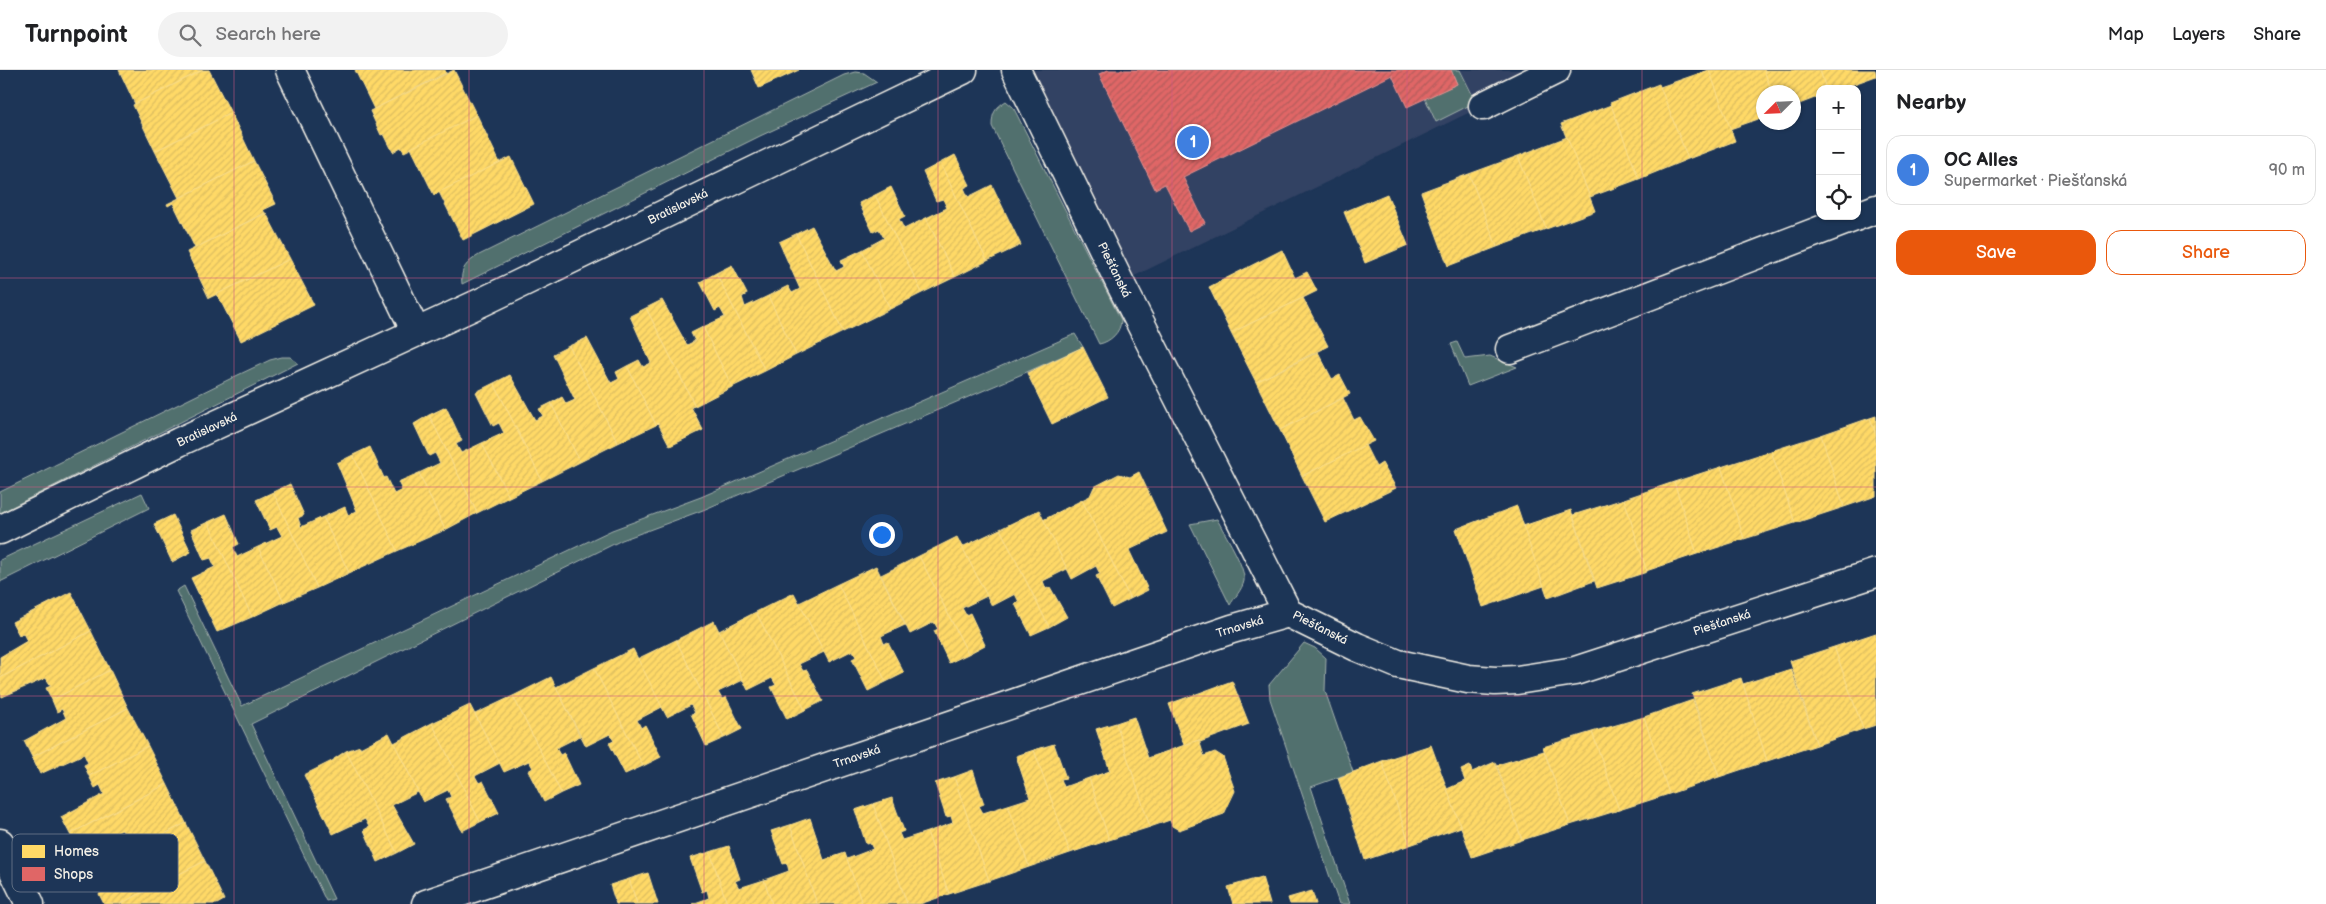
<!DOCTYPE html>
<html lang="en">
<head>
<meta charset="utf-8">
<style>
  :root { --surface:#fff; --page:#f2f2f2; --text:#202124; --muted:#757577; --line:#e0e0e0; --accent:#ea580c }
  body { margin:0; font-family:"Balsamiq Sans",sans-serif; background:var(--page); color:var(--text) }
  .controls { position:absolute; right:15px; top:15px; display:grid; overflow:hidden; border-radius:10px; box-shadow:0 1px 4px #0004 }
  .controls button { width:45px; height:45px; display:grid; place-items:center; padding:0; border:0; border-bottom:1px solid var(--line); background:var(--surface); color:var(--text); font:25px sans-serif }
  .compass { position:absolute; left:1756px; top:15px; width:45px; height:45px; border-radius:50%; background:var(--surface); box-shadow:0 1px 4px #0004; rotate:246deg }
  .you { position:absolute; left:881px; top:464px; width:18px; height:18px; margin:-12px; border:4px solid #fff; border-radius:50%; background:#1a73e8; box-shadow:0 0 0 8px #1a73e833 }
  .badge { display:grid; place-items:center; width:32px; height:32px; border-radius:50%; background:var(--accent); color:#fff; font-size:16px; font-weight:700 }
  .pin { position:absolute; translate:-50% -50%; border:2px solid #fff; box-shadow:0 1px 5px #0006 }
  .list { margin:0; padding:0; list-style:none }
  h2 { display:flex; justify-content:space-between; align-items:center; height:65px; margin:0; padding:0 20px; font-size:21px }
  h2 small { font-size:16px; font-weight:400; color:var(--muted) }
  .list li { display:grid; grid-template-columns:32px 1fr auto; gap:15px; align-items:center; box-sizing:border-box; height:70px; margin:0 10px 10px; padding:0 10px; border:1px solid var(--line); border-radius:15px }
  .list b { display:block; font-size:19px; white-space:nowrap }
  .list p { margin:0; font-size:16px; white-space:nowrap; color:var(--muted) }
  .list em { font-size:16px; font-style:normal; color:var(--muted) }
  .actions { display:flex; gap:10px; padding:15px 20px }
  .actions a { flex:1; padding:11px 0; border:1px solid var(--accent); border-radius:15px; text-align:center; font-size:18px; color:var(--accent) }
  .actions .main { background:var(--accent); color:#fff }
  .icon { flex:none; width:28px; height:28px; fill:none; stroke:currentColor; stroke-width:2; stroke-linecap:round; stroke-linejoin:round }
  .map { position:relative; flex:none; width:1876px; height:834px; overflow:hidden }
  header { display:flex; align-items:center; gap:30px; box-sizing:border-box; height:70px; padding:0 25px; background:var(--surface); border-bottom:1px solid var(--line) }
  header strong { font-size:24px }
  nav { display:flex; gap:28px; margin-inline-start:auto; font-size:18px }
  .search { width:350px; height:45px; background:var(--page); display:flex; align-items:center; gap:12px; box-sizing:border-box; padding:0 18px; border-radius:28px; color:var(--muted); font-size:19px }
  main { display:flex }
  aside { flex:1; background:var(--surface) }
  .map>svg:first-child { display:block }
  .built { fill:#334263 }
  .grass { fill:#516f6e; stroke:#a2b0ab }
  .homes { fill:url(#homes-hatch); stroke:#fce08d }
  .shops { fill:url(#shops-hatch); stroke:#e6908d }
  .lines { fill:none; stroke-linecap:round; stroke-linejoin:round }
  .street-casing { stroke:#f4f1e8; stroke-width:31 }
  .street { stroke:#1d3557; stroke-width:28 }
  .grid { fill:none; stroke:#d15985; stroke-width:1; stroke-opacity:0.55 }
  .labels { text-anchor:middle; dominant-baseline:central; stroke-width:5; stroke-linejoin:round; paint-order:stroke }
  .street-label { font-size:12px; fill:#f4f1e8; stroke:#1d3557 }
  .key { fill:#1d3557; stroke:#5e6d82; stroke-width:1 }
  .key-label { font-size:14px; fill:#f4f1e8 }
</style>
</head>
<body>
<header>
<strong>Turnpoint</strong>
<div class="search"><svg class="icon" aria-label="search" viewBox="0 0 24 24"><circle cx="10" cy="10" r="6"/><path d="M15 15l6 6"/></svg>Search here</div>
<nav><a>Map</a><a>Layers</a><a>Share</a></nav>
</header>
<main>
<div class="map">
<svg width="1876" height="834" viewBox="0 0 1876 834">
  <defs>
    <pattern id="homes-hatch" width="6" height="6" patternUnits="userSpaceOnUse" patternTransform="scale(1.25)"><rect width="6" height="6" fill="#ffd966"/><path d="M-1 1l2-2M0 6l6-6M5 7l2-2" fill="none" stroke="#dbbc60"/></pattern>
    <pattern id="shops-hatch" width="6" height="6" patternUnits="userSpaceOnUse" patternTransform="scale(1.25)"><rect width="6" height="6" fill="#e06666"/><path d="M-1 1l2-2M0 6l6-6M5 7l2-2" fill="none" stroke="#b35d5c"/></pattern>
  </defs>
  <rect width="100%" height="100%" fill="#1d3557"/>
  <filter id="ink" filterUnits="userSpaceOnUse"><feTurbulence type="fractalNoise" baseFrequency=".02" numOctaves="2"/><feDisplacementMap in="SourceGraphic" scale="10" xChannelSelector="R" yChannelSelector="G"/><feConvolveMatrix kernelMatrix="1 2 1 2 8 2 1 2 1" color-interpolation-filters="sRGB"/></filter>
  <g filter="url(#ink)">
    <path class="built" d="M1016 0H1556L1120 213Z"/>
    <g class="grass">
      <path d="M1451 0H1460L1476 32 1436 52 1425 28 1457 14Z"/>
      <path d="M855 2 864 3 877 12 760 66 462 214C460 199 466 193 479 185L844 5Z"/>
      <path d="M1006 31 1013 37 1121 250C1121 262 1110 272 1099 274L992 56C992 43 995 38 1006 31Z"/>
      <path d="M1075 264 1083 277 1020 305 703 440 622 470 251 654 334 829 326 831 176 521 184 516 242 636 612 460 701 427Z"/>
      <path d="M1457 272 1465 289 1490 286 1517 297 1468 316 1451 274Z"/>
      <path d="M282 287H290L298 293 0 443V422L238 305 270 290Z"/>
      <path d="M142 423 149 438 0 512V490Z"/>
      <path d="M1217 449C1224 463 1246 497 1244 511 1242 520 1234 528 1230 535L1190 454Z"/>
      <path d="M1304 573 1315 578 1326 588 1325 621 1353 702 1311 717 1350 834H1339L1270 629 1269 615Z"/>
    </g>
    <g class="homes">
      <path d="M119 0H203L135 34Z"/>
      <path d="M203 0H209L231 43 155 81 133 35Z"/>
      <path d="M355 0H445L446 3 374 39Z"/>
      <path d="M454 0 477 46 404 82 401 77 393 82 384 64 381 65 370 41Z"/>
      <path d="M751 0H799L759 18Z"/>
      <path d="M1709 0H1764L1772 22H1764V47L1730 59Z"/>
      <path d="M1709 0 1735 71 1688 89 1660 17Z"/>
      <path d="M1764 0H1820L1826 19H1820V26L1794 36V22H1772Z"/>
      <path d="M1820 0H1875L1876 6 1840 19H1826Z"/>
      <path d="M1659 14 1688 89 1639 109 1610 33Z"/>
      <path d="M1611 35 1639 109 1590 127 1561 54Z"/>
      <path d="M231 43 254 91 179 128 155 81Z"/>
      <path d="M477 45 500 93 434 125 411 78Z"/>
      <path d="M1567 67 1595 141 1546 159 1518 86Z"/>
      <path d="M955 85 970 115 964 118 968 127 992 115 1021 175 987 191 940 93Z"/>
      <path d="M1518 86 1546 159 1497 177 1469 104Z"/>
      <path d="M511 87 534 134 463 170 439 122Z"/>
      <path d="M254 91 276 134 263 140 265 143 195 178 173 133 168 136 167 134Z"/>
      <path d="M940 93 987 191 955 207 926 148 947 138 943 129 936 131 923 102Z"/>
      <path d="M1469 104 1497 177 1448 196 1421 122Z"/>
      <path d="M891 117 905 146 899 149 904 159 926 148 955 207 922 223 875 125Z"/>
      <path d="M1387 124 1408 175 1365 193 1344 142Z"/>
      <path d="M875 125 922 223 890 239 862 180 884 168 879 159 873 162 859 133Z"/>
      <path d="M266 143 290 189 209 228 187 182Z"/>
      <path d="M812 156 836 201 844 197 841 190 862 180 890 239 843 262 796 164Z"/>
      <path d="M796 164 843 262 796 285 768 226 788 216 792 223 800 219 779 172Z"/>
      <path d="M1282 180 1295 208 1307 202 1317 221 1231 263 1209 217Z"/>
      <path d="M290 189 314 235 241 271 217 224Z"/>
      <path d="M732 195 747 224 742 227 745 237 768 226 796 285 765 301 716 203Z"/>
      <path d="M716 203 765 301 732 317 703 257 725 247 720 238 715 241 700 212Z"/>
      <path d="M1303 228 1328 276 1256 312 1231 263Z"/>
      <path d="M662 230 687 275 695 271 691 263 703 257 732 317 695 336 646 238Z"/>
      <path d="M646 238 695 336 691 337 703 360 670 376 658 353 656 355 627 296 639 290 643 297 651 293 630 246Z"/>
      <path d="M587 268 611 313 619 309 616 302 627 296 656 355 618 373 569 276Z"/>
      <path d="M569 276 618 373 580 392 551 333 562 327 566 334 575 330 553 284Z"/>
      <path d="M1083 277 1108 327 1052 354 1027 303Z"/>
      <path d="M1318 282 1332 309 1340 305 1350 324 1280 360 1256 312Z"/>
      <path d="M510 305 535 350 543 346 539 339 551 333 580 392 542 411 494 313Z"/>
      <path d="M494 313 542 411 509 427 482 373 504 363 499 353 493 356 476 322Z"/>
      <path d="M1343 328 1354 350 1360 347 1374 371 1302 406 1280 360Z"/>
      <path d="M446 337 462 371 456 374 461 383 482 373 509 427 477 443 429 345Z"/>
      <path d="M429 345 477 443 445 460 419 403 440 393 435 383 429 386 414 354Z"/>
      <path d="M1876 346V365L1870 348Z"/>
      <path d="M1870 348 1876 365V426L1844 437 1821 365Z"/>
      <path d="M1821 365 1844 437 1795 453 1771 381Z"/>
      <path d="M1365 375 1376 397 1382 393 1396 418 1325 452 1302 406Z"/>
      <path d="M370 377 384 408 386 407 394 424 402 420 398 412 419 403 445 460 397 481 353 385Z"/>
      <path d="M1771 381 1795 453 1744 469 1721 397Z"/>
      <path d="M353 385 397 481 349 503 323 447 345 437 348 445 357 441 337 393Z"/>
      <path d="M1721 397 1744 469 1697 484 1674 412Z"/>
      <path d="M1139 402 1167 462 1129 480 1148 520 1130 529 1082 430 1090 426 1094 417 1119 404 1130 407Z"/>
      <path d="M1674 412 1697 484 1646 501 1624 429Z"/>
      <path d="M290 414 304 445 298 448 301 457 323 447 349 503 317 518 273 422Z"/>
      <path d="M273 422 317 518 284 532 258 477 282 466 277 457 270 460 256 430Z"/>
      <path d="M1624 429 1647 502 1597 518 1573 445Z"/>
      <path d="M1082 430 1130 529 1112 538 1096 506 1100 504 1096 496 1072 509 1043 450Z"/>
      <path d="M1517 436 1544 516 1483 537 1456 459Z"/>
      <path d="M1039 440 1067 499 1043 511 1046 519 1050 517 1067 547 1049 557 1000 459Z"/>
      <path d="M1571 440 1594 511 1548 528 1523 456Z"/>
      <path d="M226 444 239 474 233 477 237 487 258 477 284 532 252 547 208 452Z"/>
      <path d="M173 445 191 482 172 492 154 454Z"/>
      <path d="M208 452 252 547 217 562 191 508 215 497 211 488 204 490 191 460Z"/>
      <path d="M1000 459 1049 557 1031 565 1015 534 1019 532 1015 524 992 536 962 477Z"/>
      <path d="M957 467 987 526 962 538 966 545 970 543 985 575 968 584 919 486Z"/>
      <path d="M919 486 968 584 949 593 934 561 938 559 934 552 910 564 881 505Z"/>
      <path d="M876 496 905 555 881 566 884 574 888 572 904 603 886 612 838 514Z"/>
      <path d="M838 514 886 612 868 621 852 589 856 587 853 580 829 592 799 533Z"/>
      <path d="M71 522 91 561 0 608V587L27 571 23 563 19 565 12 552Z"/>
      <path d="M794 523 824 582 799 594 803 601 807 600 823 631 805 640 756 542Z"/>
      <path d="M756 542 805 640 787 649 771 617 776 615 772 608 748 620 719 561Z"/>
      <path d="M714 551 743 610 718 622 722 629 726 627 742 659 724 668 676 570Z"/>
      <path d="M91 561 110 600 52 630 46 618 51 616 46 608 2 627 0 622V608Z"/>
      <path d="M1876 563V655L1863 659 1834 577Z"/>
      <path d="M676 570 724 668 706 676 691 644 695 643 691 635 667 647 637 589Z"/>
      <path d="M1834 577 1863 659 1817 675 1790 591Z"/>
      <path d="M633 579 662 637 637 650 641 658 645 655 661 687 643 696 594 598Z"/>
      <path d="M594 598 643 696 625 704 609 673 614 671 610 664 586 676 556 617Z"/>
      <path d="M1791 599 1817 675 1767 691 1743 614Z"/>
      <path d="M110 600 128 638 32 687 24 671 66 648 62 639 57 642 52 630Z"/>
      <path d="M551 607 580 666 556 678 560 685 564 683 579 715 561 723 513 626Z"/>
      <path d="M1741 608 1767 691 1719 707 1692 624Z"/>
      <path d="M1232 611 1249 654 1200 672 1199 670 1184 675 1169 634Z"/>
      <path d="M513 626 561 723 544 732 528 701 533 698 529 691 504 702 475 644Z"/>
      <path d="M1693 630 1719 707 1669 724 1644 647Z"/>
      <path d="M470 635 500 693 475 706 479 713 483 711 499 743 480 752 432 653Z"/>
      <path d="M128 638 148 676 89 706 84 695 88 693 84 684 40 704 32 687Z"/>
      <path d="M1134 647 1148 688 1199 670 1204 686 1215 682 1223 687 1235 721 1224 744 1179 760 1172 756 1170 750 1150 757 1116 653Z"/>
      <path d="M1644 647 1669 724 1619 740 1592 662Z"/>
      <path d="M432 653 480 752 462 761 446 729 451 727 448 720 423 732 394 673Z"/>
      <path d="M1116 653 1150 757 1109 770 1089 708 1110 701 1096 659Z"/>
      <path d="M1592 662 1619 740 1570 755 1543 677Z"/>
      <path d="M389 663 418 722 392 735 414 774 397 783 346 681 360 676V678Z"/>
      <path d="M1054 674 1066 708 1061 709 1064 717 1089 708 1109 770 1070 783 1034 680Z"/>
      <path d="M1431 675 1461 757 1410 775 1382 691Z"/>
      <path d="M148 676 167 714 70 764 61 747 104 724 100 715 95 718 89 706Z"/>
      <path d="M1034 680 1070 783 1029 797 1008 735 1030 728 1016 686Z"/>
      <path d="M346 681 397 783 378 792 364 760 369 757 365 749 333 764 304 705 334 690V689Z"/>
      <path d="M1544 681 1570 755 1522 770 1497 695Z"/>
      <path d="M1382 691 1410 775 1365 790 1338 708Z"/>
      <path d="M1495 692 1522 770 1472 787 1447 719 1465 711 1461 700 1470 696 1472 702Z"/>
      <path d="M973 700 984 734 979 736 983 743 1008 735 1029 797 989 811 954 707Z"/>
      <path d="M954 707 989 811 949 824 927 762 953 753 951 746 946 747 935 713Z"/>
      <path d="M167 714 186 753 128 783 122 771 126 768 122 760 78 780 70 764Z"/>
      <path d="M892 728 904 761 899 763 902 770 927 762 949 824 920 834H907L873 734Z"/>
      <path d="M873 734 907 834H862L847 789 873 779 870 773 866 774 855 740Z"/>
      <path d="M810 748 824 790 845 783 862 834H817L790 755Z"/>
      <path d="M186 753 205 791 120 834H104L99 824 142 800 137 792 133 794 128 783Z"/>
      <path d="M790 755 817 834H772L764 810 789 801 787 793 783 794 771 761Z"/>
      <path d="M729 776 740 809 735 811 739 818 764 810 772 834H727L710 782Z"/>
      <path d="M710 782 727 834H692L709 828 707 820 702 822 690 788Z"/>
      <path d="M205 791 224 830 217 834H120Z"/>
      <path d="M648 803 658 834H637L629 809Z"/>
      <path d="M1262 807 1270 834H1233L1228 817Z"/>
      <path d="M629 809 637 834H616L610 815Z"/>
      <path d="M1312 821 1316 834H1290L1288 828Z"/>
    </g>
    <path class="shops" d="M1108 0H1451L1457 14 1407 37 1392 5 1183 107 1205 153 1189 161 1165 114 1155 119 1099 4Z"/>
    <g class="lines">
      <g class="street-casing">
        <g id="street">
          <path d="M290 0 416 262"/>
          <path d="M1016 0 1120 213 1288 543 1357 577 1398 594 1468 609 1495 611 1517 610 1575 601 1876 503"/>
          <path d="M1483 36 1556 0"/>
          <path d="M1510 279 1876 139"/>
          <path d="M0 460 179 372 482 232 963 0"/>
          <path d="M0 773 30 834"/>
          <path d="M426 834 1232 559 1288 543"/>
        </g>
      </g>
      <use href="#street" class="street"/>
    </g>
  </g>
  <path class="grid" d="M234 0V834M469 0V834M704 0V834M938 0V834M1172 0V834M1407 0V834M1642 0V834M0 208H1876M0 417H1876M0 626H1876"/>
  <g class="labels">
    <g class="street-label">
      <text transform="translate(678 137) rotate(-26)">Bratislavská</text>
      <text transform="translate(1114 200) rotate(64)">Piešťanská</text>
      <text transform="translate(207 360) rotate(-25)">Bratislavská</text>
      <text transform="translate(1722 553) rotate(-18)">Piešťanská</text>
      <text transform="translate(1240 557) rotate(-17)">Trnavská</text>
      <text transform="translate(1320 558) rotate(27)">Piešťanská</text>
      <text transform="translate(857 687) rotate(-19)">Trnavská</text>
    </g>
  </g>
  <rect x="12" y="764" width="166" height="58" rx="8" class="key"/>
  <rect x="22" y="775" width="23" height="13" fill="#ffd966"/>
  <rect x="22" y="797" width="23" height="14" fill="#e06666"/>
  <g class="key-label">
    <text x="54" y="786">Homes</text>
    <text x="54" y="809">Shops</text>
  </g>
</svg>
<div class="controls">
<button>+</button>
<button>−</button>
<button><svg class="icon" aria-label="locate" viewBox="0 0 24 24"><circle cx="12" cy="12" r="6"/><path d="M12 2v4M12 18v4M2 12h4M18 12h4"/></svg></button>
</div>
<svg class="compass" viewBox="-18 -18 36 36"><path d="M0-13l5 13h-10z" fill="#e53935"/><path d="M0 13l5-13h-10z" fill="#757577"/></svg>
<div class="you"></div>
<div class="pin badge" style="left:1193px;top:72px;background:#3f7fe0">1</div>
</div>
<aside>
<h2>Nearby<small></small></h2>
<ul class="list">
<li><span class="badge" style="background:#3f7fe0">1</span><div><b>OC Alles</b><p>Supermarket · Piešťanská</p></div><em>90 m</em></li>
</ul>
<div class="actions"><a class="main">Save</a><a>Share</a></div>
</aside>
</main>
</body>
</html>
